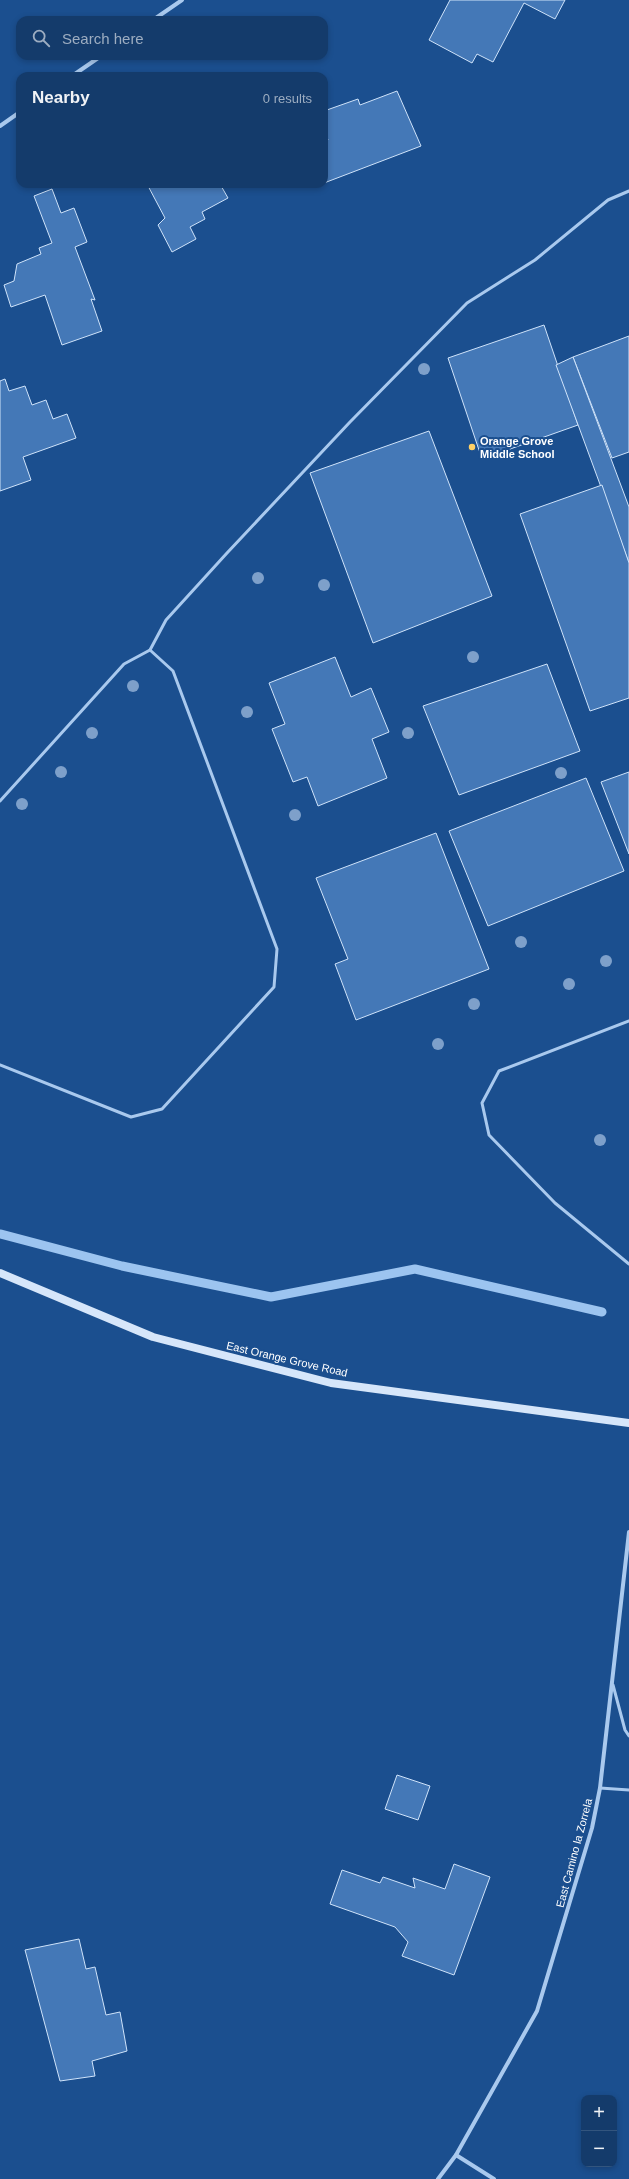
<!DOCTYPE html>
<html lang="en">
<head>
<meta charset="utf-8">
<style>
  :root { --surface:#143b6b; --page:#1d4271; --text:#f1f3f6; --muted:#9dadc1; --line:#33557e }
  body { margin:0; font-family:Helvetica,sans-serif; background:var(--page); color:var(--text) }
  .controls { position:absolute; right:12px; bottom:12px; display:grid; overflow:hidden; border-radius:8px; box-shadow:0 2px 6px #0003 }
  .controls button { width:36px; height:36px; display:grid; place-items:center; padding:0; border:0; border-bottom:1px solid var(--line); background:var(--surface); color:var(--text); font:20px sans-serif }
  .list { margin:0; padding:0; list-style:none }
  h2 { display:flex; justify-content:space-between; align-items:center; height:52px; margin:0; padding:0 16px; font-size:17px }
  h2 small { font-size:13px; font-weight:400; color:var(--muted) }
  .icon { flex:none; width:22px; height:22px; fill:none; stroke:currentColor; stroke-width:2; stroke-linecap:round; stroke-linejoin:round }
  .map { position:relative; flex:none; width:629px; height:2179px; overflow:hidden }
  .search { position:absolute; background:var(--surface); box-shadow:0 2px 6px #0003; left:16px; top:16px; width:312px; height:44px; display:flex; align-items:center; gap:10px; box-sizing:border-box; padding:0 14px; border-radius:12px; color:var(--muted); font-size:15px }
  .panel { position:absolute; background:var(--surface); box-shadow:0 2px 6px #0003; left:16px; top:72px; width:312px; height:116px; border-radius:12px }
  .map>svg:first-child { display:block }
  .lines { fill:none; stroke-linecap:round; stroke-linejoin:round }
  .stream { stroke:#9cc4f0; stroke-width:9 }
  .building { fill:#4478b7; stroke:#cfe3fa }
  .lane { stroke:#a9c9ee; stroke-width:3 }
  .street { stroke:#a9c9ee; stroke-width:4 }
  .secondary { stroke:#d6e6fa; stroke-width:8 }
  .tree { fill:#7ea0ca }
  .poi-dot { fill:#ffd166; stroke:#1b4f8f; stroke-width:1.5 }
  .labels { text-anchor:middle; dominant-baseline:central; stroke-width:4; stroke-linejoin:round; paint-order:stroke }
  .poi-label { font-size:11px; font-weight:bold; fill:#fff; stroke:#1b4f8f; text-anchor:start }
  .street-label { font-size:11px; fill:#fff; stroke:#1b4f8f }
</style>
</head>
<body>
<div class="map">
<svg width="629" height="2179" viewBox="0 0 629 2179">
  <rect width="100%" height="100%" fill="#1b4f8f"/>
  <g class="lines">
    <path class="stream" d="M1 1234 122 1266 271 1297 415 1269 602 1312"/>
  </g>
  <g class="building">
    <path d="M450 0H565L555 19 524 3 493 62 477 54 472 63 429 40Z"/>
    <path d="M397 91 421 146 324 183V142L328 140 324 128V111L358 99 360 105Z"/>
    <path d="M147 184H220L228 198 202 212 205 219 190 227 196 239 172 252 158 225 165 218Z"/>
    <path d="M52 189 61 213 74 208 87 242 75 247 95 300 91 299 102 331 62 345 45 295 11 307 4 285 14 281 17 264 41 254 39 248 52 243 34 196Z"/>
    <path d="M544 325 578 425 482 459 448 358Z"/>
    <path d="M629 336V452L612 458 573 357Z"/>
    <path d="M573 357 629 507V563L556 365Z"/>
    <path d="M5 379 9 391 25 386 32 405 46 400 53 419 67 414 76 438 23 457 31 480 0 491V381Z"/>
    <path d="M429 431 492 596 373 643 310 473Z"/>
    <path d="M602 485 629 563V698L590 711 520 514Z"/>
    <path d="M335 657 351 697 371 688 389 732 372 739 387 778 318 806 307 777 293 782 272 729 285 724 269 683Z"/>
    <path d="M547 664 580 751 459 795 423 706Z"/>
    <path d="M629 772V854L601 782Z"/>
    <path d="M586 778 624 871 488 926 449 831Z"/>
    <path d="M436 833 489 969 356 1020 335 964 348 959 316 878Z"/>
    <path d="M397 1775 430 1786 418 1820 385 1809Z"/>
    <path d="M454 1864 490 1877 454 1975 402 1956 408 1942 395 1927 330 1904 342 1870 380 1883 383 1877 415 1888 413 1878 445 1889Z"/>
    <path d="M79 1939 86 1969 95 1967 106 2015 120 2012 127 2051 92 2061 95 2076 60 2081 25 1950Z"/>
  </g>
  <g class="lines">
    <g class="lane">
      <path d="M150 650 166 620 227 553 350 422 467 303 535 260 608 200 629 191"/>
      <path d="M0 801 124 664 150 650 173 671 277 949 274 987 162 1109 131 1117 0 1065"/>
      <path d="M629 1021 499 1071 482 1103 489 1135 555 1203 629 1264"/>
      <path d="M613 1685 625 1730 629 1736"/>
      <path d="M600 1788 629 1790"/>
    </g>
    <g class="street">
      <path d="M153 20 182 0"/>
      <path d="M72 76 101 56"/>
      <path d="M0 126 20 112"/>
      <path d="M456 2155 494 2179"/>
      <path d="M438 2179 456 2155 537 2011 592 1828 600 1788 629 1532"/>
    </g>
    <path class="secondary" d="M0 1273 153 1337 331 1383 629 1423"/>
  </g>
  <g class="tree">
    <circle cx="424" cy="369" r="6"/>
    <circle cx="258" cy="578" r="6"/>
    <circle cx="324" cy="585" r="6"/>
    <circle cx="473" cy="657" r="6"/>
    <circle cx="133" cy="686" r="6"/>
    <circle cx="247" cy="712" r="6"/>
    <circle cx="92" cy="733" r="6"/>
    <circle cx="408" cy="733" r="6"/>
    <circle cx="61" cy="772" r="6"/>
    <circle cx="561" cy="773" r="6"/>
    <circle cx="22" cy="804" r="6"/>
    <circle cx="295" cy="815" r="6"/>
    <circle cx="521" cy="942" r="6"/>
    <circle cx="606" cy="961" r="6"/>
    <circle cx="569" cy="984" r="6"/>
    <circle cx="474" cy="1004" r="6"/>
    <circle cx="438" cy="1044" r="6"/>
    <circle cx="600" cy="1140" r="6"/>
  </g>
  <circle class="poi-dot" cx="472" cy="447" r="4"/>
  <g class="labels">
    <g class="poi-label">
      <text x="480" y="441">Orange Grove<tspan x="480" dy="13">Middle School</tspan></text>
    </g>
    <g class="street-label">
      <text transform="translate(287 1359) rotate(13)">East Orange Grove Road</text>
      <text transform="translate(574 1853) rotate(-75)">East Camino la Zorrela</text>
    </g>
  </g>
</svg>
<div class="controls">
<button>+</button>
<button>−</button>
</div>
<div class="search"><svg class="icon" aria-label="search" viewBox="0 0 24 24"><circle cx="10" cy="10" r="6"/><path d="M15 15l6 6"/></svg>Search here</div>
<section class="panel">
<h2>Nearby<small>0 results</small></h2>
<ul class="list">
</ul>
</section>
</div>
</body>
</html>
